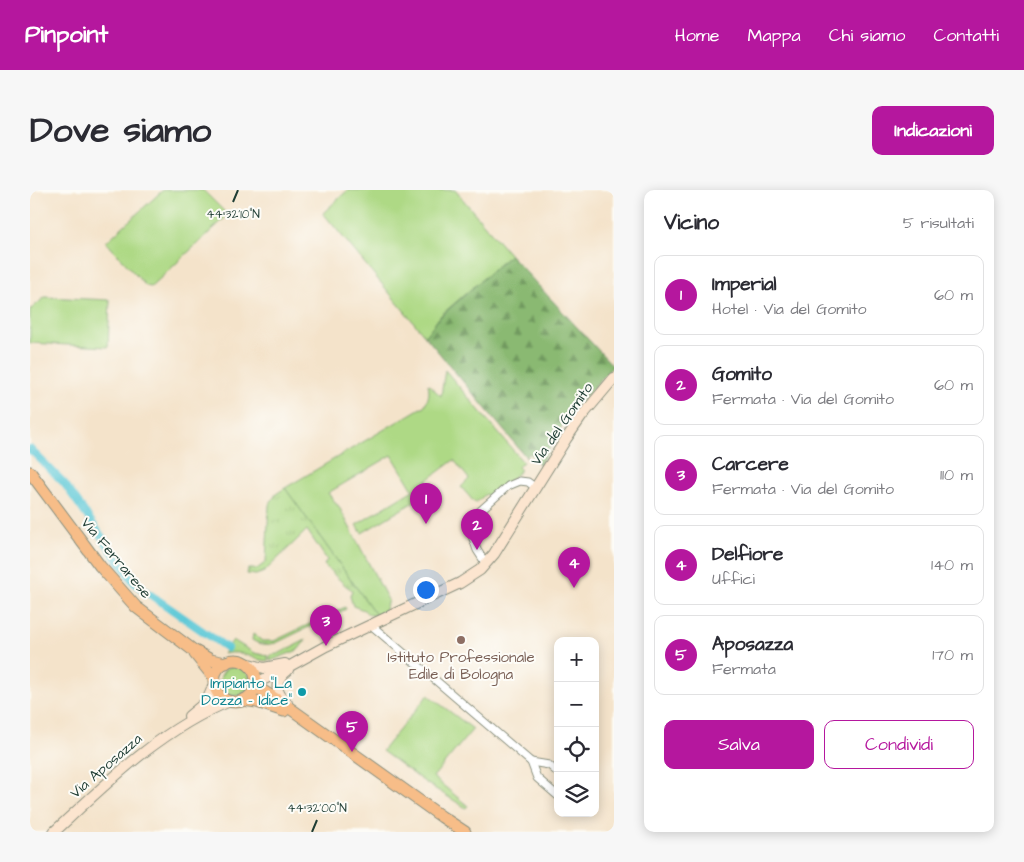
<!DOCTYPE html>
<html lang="it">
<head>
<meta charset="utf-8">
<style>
  :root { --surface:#fff; --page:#f7f7f7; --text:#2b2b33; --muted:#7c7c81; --line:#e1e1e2; --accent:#b5179e }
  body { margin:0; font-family:"Architects Daughter",sans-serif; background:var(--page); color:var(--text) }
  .controls { position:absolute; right:15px; bottom:15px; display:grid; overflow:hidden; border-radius:10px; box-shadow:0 2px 12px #0003 }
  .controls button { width:45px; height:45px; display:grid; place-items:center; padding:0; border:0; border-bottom:1px solid var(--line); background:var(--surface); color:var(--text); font:25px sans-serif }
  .you { position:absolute; left:395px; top:399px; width:18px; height:18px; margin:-12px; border:4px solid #fff; border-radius:50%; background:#1a73e8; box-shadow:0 0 0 8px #1a73e833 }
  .badge { display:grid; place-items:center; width:32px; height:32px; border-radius:50%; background:var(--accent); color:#fff; font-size:16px; font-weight:700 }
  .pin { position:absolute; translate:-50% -41px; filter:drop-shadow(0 1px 2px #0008) }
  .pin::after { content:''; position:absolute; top:26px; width:18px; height:15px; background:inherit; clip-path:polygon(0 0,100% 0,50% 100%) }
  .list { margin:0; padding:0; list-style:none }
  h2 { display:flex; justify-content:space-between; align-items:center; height:65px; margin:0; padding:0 20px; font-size:21px }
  h2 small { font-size:16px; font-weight:400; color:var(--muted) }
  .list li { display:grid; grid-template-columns:32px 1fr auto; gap:15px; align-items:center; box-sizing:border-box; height:80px; margin:0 10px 10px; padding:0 10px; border:1px solid var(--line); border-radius:10px }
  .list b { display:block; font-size:19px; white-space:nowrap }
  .list p { margin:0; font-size:16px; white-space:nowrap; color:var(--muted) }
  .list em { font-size:16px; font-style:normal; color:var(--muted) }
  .actions { display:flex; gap:10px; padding:15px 20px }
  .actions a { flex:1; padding:11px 0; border:1px solid var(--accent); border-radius:10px; text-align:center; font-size:18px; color:var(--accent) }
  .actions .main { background:var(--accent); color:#fff }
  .icon { flex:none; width:28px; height:28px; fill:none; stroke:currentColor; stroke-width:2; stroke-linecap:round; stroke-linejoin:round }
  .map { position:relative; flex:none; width:584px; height:642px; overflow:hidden; border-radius:10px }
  header { display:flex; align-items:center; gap:30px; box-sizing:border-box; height:70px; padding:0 25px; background:var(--accent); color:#fff }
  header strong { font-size:24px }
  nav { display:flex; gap:28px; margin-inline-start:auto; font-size:18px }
  .intro { display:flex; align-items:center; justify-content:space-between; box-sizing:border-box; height:120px; padding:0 30px }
  h1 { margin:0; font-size:35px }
  .button { padding:12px 22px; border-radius:10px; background:var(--accent); color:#fff; font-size:18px; font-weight:700 }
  main { display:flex; gap:30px; padding:0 30px }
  aside { flex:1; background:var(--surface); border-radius:10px; box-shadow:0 2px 12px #0003 }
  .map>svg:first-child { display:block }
  .green { fill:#aed985; stroke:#668b5c }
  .forest { fill:url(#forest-firs); stroke:#547b53 }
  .park { fill:url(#park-tufts); stroke:#668b5c }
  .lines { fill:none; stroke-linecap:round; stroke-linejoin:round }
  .canal { stroke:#5ec9d7; stroke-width:8 }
  .street-casing { stroke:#8a907f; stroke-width:9 }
  .secondary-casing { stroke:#8a907f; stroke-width:12 }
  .primary-casing { stroke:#8a907f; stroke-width:13 }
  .street { stroke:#fff; stroke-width:7 }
  .secondary { stroke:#fce5cf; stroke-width:10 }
  .primary { stroke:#f7bd88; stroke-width:11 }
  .ticks { fill:none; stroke:#1f3d34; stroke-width:2 }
  .education-dot { fill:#8d6e63; stroke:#fdfcf7; stroke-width:2 }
  .culture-dot { fill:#0f9aa8; stroke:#fdfcf7; stroke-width:2 }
  .labels { text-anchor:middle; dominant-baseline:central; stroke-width:4; stroke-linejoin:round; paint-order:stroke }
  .street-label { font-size:15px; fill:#1f3d34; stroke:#fdfcf7 }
  .education-label { font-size:15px; fill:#785e54; stroke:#fdfcf7 }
  .culture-label { font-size:15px; fill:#0d838f; stroke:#fdfcf7; text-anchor:end }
  .ticks-label { font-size:12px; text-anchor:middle; fill:#1f3d34; stroke:#fdfcf7; stroke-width:4; stroke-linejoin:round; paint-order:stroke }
</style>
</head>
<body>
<header>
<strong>Pinpoint</strong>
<nav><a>Home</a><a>Mappa</a><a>Chi siamo</a><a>Contatti</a></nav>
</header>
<div class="intro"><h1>Dove siamo</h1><a class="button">Indicazioni</a></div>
<main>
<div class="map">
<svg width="584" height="642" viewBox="0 0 584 642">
  <defs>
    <pattern id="forest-firs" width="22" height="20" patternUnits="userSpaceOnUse" patternTransform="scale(1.25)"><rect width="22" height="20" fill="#8ab972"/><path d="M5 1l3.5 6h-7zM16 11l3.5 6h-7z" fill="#70985e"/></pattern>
    <pattern id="park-tufts" width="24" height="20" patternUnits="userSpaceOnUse" patternTransform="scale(1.25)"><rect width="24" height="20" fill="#aed985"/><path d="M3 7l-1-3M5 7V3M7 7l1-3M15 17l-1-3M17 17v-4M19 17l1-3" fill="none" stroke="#95bb73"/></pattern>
  </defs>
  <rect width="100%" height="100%" fill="#fdfcf7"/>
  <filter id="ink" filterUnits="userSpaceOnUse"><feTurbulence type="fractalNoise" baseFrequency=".02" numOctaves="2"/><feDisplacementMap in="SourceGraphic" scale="10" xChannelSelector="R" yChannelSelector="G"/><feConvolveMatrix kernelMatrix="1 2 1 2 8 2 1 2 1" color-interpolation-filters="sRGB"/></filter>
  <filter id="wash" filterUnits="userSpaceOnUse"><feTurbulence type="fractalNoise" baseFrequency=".0096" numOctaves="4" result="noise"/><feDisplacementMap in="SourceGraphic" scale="20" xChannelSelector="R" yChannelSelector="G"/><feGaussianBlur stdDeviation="1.12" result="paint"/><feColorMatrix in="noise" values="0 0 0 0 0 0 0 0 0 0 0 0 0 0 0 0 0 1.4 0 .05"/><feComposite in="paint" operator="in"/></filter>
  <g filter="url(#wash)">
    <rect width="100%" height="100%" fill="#f4e3ca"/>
    <g class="green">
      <path d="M133 0H173L198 25 121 97 116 96 76 52Z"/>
      <path d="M318 0H425L480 65 411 125 395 146 293 23Z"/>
      <path d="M15 107 80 110 78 157 0 153V120Z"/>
      <path d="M415 180 493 272 488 277 491 280 460 308 456 304 445 313 431 297 439 289 424 270 388 297 392 307 332 343 326 335 383 300 362 265 298 303 307 315H308L358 410 355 420 346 425 255 298 394 216C399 208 400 203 398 194L411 206Z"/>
      <path d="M315 417 316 419 246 453C237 455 230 455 222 450L223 444 232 451H244Z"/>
      <path d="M203 450 224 463 238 466V471C219 470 215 459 193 464Z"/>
      <path d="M276 450 268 460 240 471V465L248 464Z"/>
      <circle cx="205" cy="491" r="15"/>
      <path d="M398 505 443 539 403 587 438 616 436 618 396 593 352 561Z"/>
    </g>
    <path class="forest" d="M480 65 583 176 537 227 510 275 500 263 496 267 395 146 411 126Z"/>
    <path class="park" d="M255 298 346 425C341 426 337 424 334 420L323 416 320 406 322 400 315 395 294 375 297 370 277 340 234 382 226 385 217 384 218 379H227L236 372 239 315 246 304Z"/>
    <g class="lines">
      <path class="canal" d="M0 259 34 293 105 394 197 458"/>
    </g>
  </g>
  <g filter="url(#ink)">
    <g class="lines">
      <g class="street-casing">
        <g id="street">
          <path d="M456 374 447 360 439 337 443 327 478 296 490 291 498 292 506 298"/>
          <path d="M341 435 501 572 507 588 528 606"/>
          <path d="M501 572 519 575 528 583"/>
        </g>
      </g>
      <g class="secondary-casing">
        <g id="secondary">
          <path d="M215 473 234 478 255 474"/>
          <path d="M226 493 251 481 296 456 430 393 450 380 464 364 536 249 552 226 584 188"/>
          <path d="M257 513C244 501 244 491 258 480"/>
          <path d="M159 526 177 511 185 492"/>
          <path d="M24 642C78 592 131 539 200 511"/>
        </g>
      </g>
      <g class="primary-casing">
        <g id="primary">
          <path d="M0 282 70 376 106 417 163 460 181 470 196 473"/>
          <path d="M165 464 185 489"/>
          <circle cx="205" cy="491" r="21"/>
          <path d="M225 496 254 514 412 627 435 642"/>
          <path d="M213 510 227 512 254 521"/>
        </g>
      </g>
      <use href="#street" class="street"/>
      <use href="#secondary" class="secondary"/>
      <use href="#primary" class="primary"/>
    </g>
  </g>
  <path class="ticks" d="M203 12 208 0M282 642 287 630"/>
  <circle class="education-dot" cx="431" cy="450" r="5"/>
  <circle class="culture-dot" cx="272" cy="502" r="5"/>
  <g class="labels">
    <g class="street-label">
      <text transform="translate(532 234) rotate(-55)">Via del Gomito</text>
      <text transform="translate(86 368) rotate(50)">Via Ferrarese</text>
      <text transform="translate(76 576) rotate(-41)">Via Aposazza</text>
    </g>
    <g class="education-label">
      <text x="431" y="467">Istituto Professionale<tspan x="431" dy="17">Edile di Bologna</tspan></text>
    </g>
    <g class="culture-label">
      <text x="262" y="493">Impianto "La<tspan x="262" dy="17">Dozza - Idice"</tspan></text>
    </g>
  </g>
  <g class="ticks-label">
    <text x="203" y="28">44°32'10"N</text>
    <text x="287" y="622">44°32'00"N</text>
  </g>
</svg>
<div class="controls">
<button>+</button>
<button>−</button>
<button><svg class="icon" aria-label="locate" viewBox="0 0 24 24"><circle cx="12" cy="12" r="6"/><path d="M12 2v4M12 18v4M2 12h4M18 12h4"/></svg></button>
<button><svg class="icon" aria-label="layers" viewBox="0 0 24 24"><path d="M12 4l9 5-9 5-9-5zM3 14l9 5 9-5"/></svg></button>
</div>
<div class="you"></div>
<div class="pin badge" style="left:396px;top:334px">1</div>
<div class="pin badge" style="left:447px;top:360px">2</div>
<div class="pin badge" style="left:296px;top:456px">3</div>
<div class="pin badge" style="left:544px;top:398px">4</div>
<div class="pin badge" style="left:322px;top:562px">5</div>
</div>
<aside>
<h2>Vicino<small>5 risultati</small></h2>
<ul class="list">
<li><span class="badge">1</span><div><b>Imperial</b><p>Hotel · Via del Gomito</p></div><em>60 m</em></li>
<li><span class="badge">2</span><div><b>Gomito</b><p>Fermata · Via del Gomito</p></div><em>60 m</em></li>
<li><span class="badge">3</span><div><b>Carcere</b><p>Fermata · Via del Gomito</p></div><em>110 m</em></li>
<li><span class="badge">4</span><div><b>Delfiore</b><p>Uffici</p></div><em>140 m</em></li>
<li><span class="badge">5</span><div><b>Aposazza</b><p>Fermata</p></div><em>170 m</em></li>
</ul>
<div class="actions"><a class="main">Salva</a><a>Condividi</a></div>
</aside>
</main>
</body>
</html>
